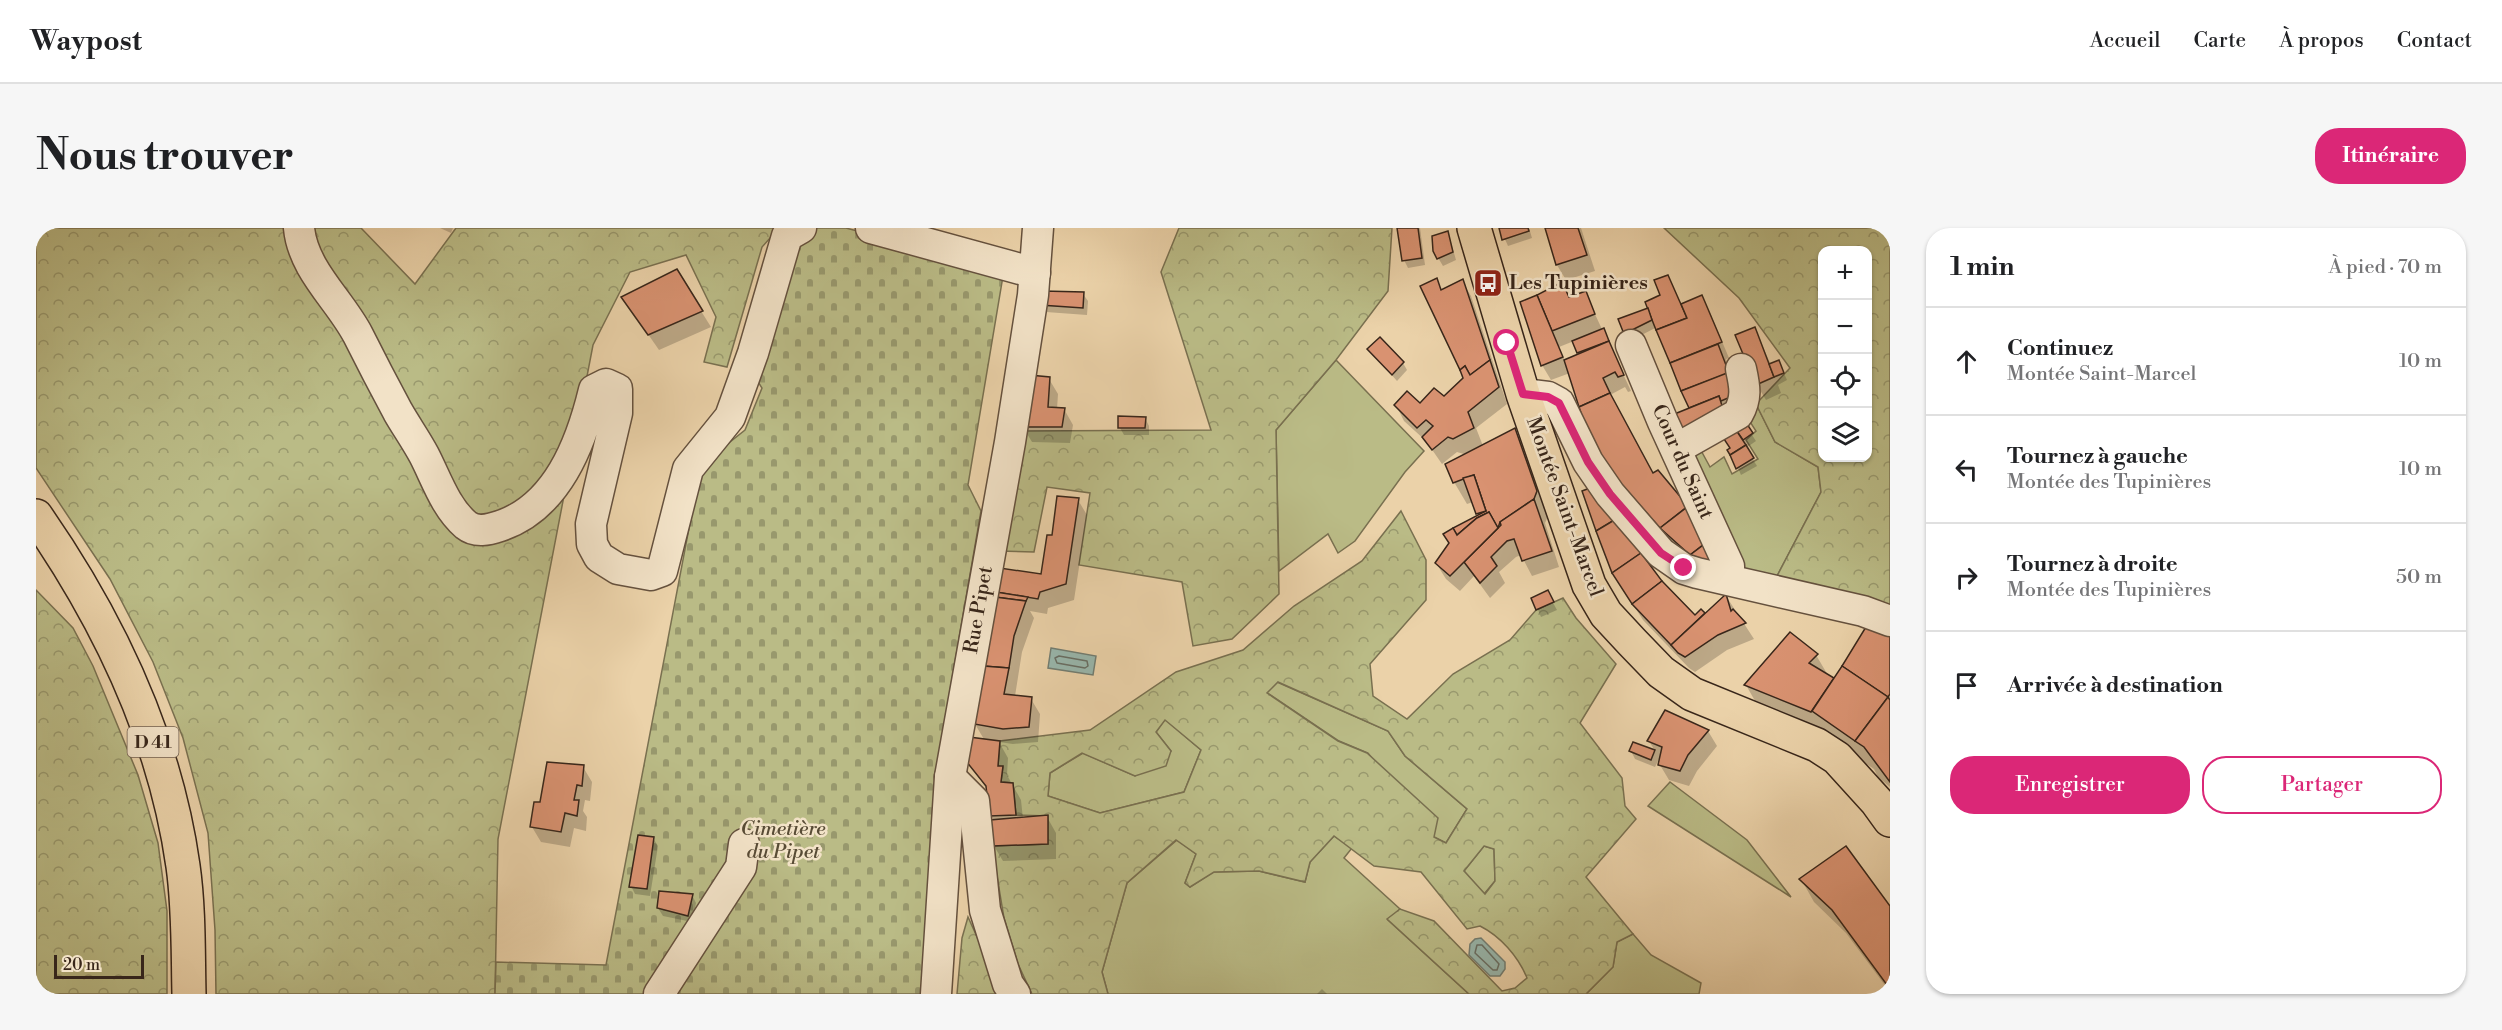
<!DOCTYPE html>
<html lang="fr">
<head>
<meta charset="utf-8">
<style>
  :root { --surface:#fff; --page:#f6f6f6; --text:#202124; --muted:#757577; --line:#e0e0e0; --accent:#db2777 }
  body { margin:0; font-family:"Libre Bodoni",serif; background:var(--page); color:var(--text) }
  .controls { position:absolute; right:18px; top:18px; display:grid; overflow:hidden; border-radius:12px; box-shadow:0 2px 4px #0004 }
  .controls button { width:54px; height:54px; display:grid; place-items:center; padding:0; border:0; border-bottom:2px solid var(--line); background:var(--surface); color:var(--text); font:30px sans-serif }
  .scale { position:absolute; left:18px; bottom:15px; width:90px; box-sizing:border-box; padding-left:6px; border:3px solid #38261a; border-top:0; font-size:16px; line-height:21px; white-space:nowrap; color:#38261a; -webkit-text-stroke:4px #f2e2c7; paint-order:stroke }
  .stop { position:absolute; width:18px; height:18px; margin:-14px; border:4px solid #db2777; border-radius:50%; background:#fff }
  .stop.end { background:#db2777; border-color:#fff; box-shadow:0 2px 6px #0008 }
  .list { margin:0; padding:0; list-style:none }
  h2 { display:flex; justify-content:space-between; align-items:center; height:78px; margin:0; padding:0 24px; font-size:26px }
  h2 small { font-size:20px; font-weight:400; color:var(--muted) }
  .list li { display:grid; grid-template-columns:39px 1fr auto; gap:18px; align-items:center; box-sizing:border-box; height:108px; padding:0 24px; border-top:2px solid var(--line) }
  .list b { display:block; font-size:22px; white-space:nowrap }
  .list p { margin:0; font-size:20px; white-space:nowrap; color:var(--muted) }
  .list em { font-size:20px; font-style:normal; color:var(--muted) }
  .actions { display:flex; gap:12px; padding:18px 24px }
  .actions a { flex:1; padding:14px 0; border:2px solid var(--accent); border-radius:24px; text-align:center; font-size:21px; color:var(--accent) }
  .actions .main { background:var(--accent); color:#fff }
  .icon { flex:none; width:33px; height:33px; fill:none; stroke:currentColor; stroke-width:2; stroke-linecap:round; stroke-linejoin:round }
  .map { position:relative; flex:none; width:1854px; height:766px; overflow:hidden; border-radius:24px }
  header { display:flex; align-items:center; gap:36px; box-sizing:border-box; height:84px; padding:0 30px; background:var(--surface); border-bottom:2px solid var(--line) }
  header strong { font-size:28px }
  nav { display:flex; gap:33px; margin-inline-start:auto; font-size:21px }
  .intro { display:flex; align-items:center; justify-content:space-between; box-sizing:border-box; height:144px; padding:0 36px }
  h1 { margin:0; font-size:42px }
  .button { padding:15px 27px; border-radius:24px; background:var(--accent); color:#fff; font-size:21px; font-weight:700 }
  main { display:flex; gap:36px; padding:0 36px }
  aside { flex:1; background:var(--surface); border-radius:24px; box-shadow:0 2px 4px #0004 }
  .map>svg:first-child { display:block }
  .grass { fill:#babb86; stroke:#797050; stroke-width:1.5 }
  .forest { fill:url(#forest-crowns); stroke:#797050; stroke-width:1.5; fill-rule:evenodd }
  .cemetery { fill:url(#cemetery-stones); stroke:#797050; stroke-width:1.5 }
  .water { fill:#98b7ad; stroke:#727d72; stroke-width:1.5 }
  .shadow { fill:#0003; fill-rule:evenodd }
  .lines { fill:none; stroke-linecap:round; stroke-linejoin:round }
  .shore { stroke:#686e64; stroke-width:1.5 }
  .building { fill:#d99271; stroke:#38261a; stroke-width:1.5 }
  .minor-casing { stroke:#65513e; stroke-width:33 }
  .major-casing { stroke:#38261a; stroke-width:36 }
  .minor { stroke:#f2e2c7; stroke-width:30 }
  .major { stroke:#ebd2a9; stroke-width:33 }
  .route { stroke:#db2777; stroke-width:8 }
  .labels { text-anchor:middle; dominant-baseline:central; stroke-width:5; stroke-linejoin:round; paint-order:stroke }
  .shield { fill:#f2e2c7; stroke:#705e4e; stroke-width:1.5 }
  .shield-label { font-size:18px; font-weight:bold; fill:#38261a }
  .poi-label { font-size:20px; font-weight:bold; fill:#38261a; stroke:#f2e2c7; text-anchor:start }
  .street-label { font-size:20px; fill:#38261a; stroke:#f2e2c7 }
  .park-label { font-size:20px; font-style:italic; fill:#584b35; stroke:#f2e2c7 }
</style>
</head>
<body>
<header>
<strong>Waypost</strong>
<nav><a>Accueil</a><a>Carte</a><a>À propos</a><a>Contact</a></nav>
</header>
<div class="intro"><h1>Nous trouver</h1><a class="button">Itinéraire</a></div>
<main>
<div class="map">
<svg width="1854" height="766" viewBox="0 0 1854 766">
  <defs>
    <pattern id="forest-crowns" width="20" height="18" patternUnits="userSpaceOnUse" patternTransform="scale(1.5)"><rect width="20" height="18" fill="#babb86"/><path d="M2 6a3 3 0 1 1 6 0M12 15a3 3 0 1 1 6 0" fill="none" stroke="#98986d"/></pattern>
    <pattern id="cemetery-stones" width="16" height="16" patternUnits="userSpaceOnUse" patternTransform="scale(1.5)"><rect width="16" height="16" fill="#babb86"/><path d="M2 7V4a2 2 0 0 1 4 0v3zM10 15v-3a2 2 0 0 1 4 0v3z" fill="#98986d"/></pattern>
  </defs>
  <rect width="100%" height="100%" fill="#ebd2a9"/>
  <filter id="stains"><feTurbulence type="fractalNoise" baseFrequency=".00333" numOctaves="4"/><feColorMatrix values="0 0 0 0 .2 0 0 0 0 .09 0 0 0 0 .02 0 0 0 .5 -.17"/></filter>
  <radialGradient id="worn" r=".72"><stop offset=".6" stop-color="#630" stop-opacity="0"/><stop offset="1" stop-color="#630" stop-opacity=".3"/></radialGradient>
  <g class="grass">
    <path d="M1300 132 1388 223 1369 244 1319 313 1302 325 1292 306 1243 343 1240 202Z"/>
    <path d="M1720 176 1739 214 1782 239 1785 264 1741 348 1697 340 1654 222 1662 217 1674 239 1688 229 1696 246 1722 231 1710 212 1720 203 1709 186Z"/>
    <path d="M1241 454 1352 503 1369 528 1431 581 1410 615 1398 609 1332 525 1303 513 1230 464Z"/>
    <path d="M1129 491 1165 522 1148 564 1064 585 1012 568 1014 545 1047 525 1099 548 1135 523 1120 504Z"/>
    <path d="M1634 554 1711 612 1755 669 1612 578Z"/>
    <path d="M1298 608 1316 620 1308 630 1364 681 1352 692 1433 766H1072L1066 744 1091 655 1141 612 1160 626 1149 655 1154 659 1177 644 1223 643 1269 654 1274 634Z"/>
    <path d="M1448 618 1458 621 1459 653 1448 666 1428 643Z"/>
    <path d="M1597 706 1615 727 1665 755 1663 766H1550L1577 739 1581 714Z"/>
  </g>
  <g class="forest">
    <path d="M0 0H325L379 56 420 0H743L726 19 691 139 668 134 680 89 650 27 594 44 557 117 462 611 459 766H180L179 702 172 605 147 510 117 434 74 351 0 240Z"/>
    <path d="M1143 0H1356L1352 63 1300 132 1240 202 1243 366 1196 411 1157 418 1146 354 1043 337 1054 265 1011 259 998 324 962 323 984 203 1175 202 1125 44Z"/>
    <path d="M1628 0H1854V381L1741 348 1785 264 1782 239 1739 214 1720 176 1754 140 1703 70ZM1786 22H1832V230H1786Z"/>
    <path d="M1365 283 1390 332V372L1334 436 1337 468 1371 491 1417 446 1474 412 1500 382 1527 370 1540 390 1580 436 1544 495 1586 550 1589 578 1600 591 1550 649 1597 706 1581 714 1577 739 1550 766H1433L1351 691 1364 681 1398 693 1466 763 1479 760 1491 750C1482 728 1464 708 1444 698L1431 701 1385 644 1338 638 1298 608 1274 634 1269 654 1223 643 1178 644 1154 659 1149 655 1160 626 1140 612 1091 655 1066 744 1072 766H996L982 736 968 690 956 618 1012 616V588L980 587 977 555 965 554 967 539 962 538 964 513 1054 502 1140 444 1207 422 1258 378 1326 333ZM1242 454 1352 503 1369 528 1431 581 1410 615 1398 609 1402 590 1331 525 1302 513 1231 465ZM1129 492 1165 522 1148 564 1064 585 1012 568 1014 545 1046 525 1099 548 1130 538 1135 523 1120 504ZM1448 618 1458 621 1459 653 1449 666 1428 643Z"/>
    <path d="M0 362 37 400 57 438 102 547 122 615 131 683V766H0Z"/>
    <path d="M932 689 967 766H921L926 710Z"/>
  </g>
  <path class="cemetery" d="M779 0H810L968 42 932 257 945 283 902 532 888 766H459L460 734 570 737 665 237 709 202 726 160 719 149 761 9Z"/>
  <g class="water">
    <path d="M1015 420 1060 428 1057 447 1012 440Z"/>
    <path d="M1445 710 1469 734V741L1464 748H1454L1433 727 1434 716 1439 711Z"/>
  </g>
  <g class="shadow">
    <path d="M404 0H417L415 5Z"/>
    <path d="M1362 0H1384L1389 37 1372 40 1368 32Z"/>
    <path d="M1464 0H1493L1496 10 1472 18Z"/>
    <path d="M1510 0H1545L1559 43 1530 52 1521 37Z"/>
    <path d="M1412 4 1420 32 1407 38 1398 23Z"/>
    <path d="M640 43 675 99 623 122 587 70Z"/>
    <path d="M1631 49 1646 77 1665 69 1674 85 1693 130 1690 131 1701 161 1705 182 1655 181 1621 99 1594 113 1590 106 1626 68Z"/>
    <path d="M1400 52 1406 63 1426 53 1435 68 1471 176 1440 200 1447 218 1479 202 1492 224 1513 286 1509 295 1523 339 1496 348 1485 327 1480 329 1463 344 1469 355 1454 370 1438 348 1424 363 1410 351 1400 335 1443 288 1437 274 1431 276 1418 254 1431 227 1421 224 1406 236 1390 213 1368 193 1360 177H1385L1408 170 1429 150Z"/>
    <path d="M1549 65 1595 163 1592 164 1589 159 1574 167 1618 247 1651 279 1681 342 1638 322 1586 263 1534 145 1515 152 1506 137 1486 75 1533 70ZM1538 113 1544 127 1529 133 1523 119Z"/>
    <path d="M1047 66 1052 73 1051 87 1010 84 1005 77Z"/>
    <path d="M1719 101 1735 137 1743 134 1751 152 1742 157 1745 165 1730 172 1721 157Z"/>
    <path d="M1333 121 1367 135 1371 142 1361 153Z"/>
    <path d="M1013 151 1022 166 1021 181H1028L1037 197 1034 215 996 214 987 199Z"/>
    <path d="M1109 190 1113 198V207H1088L1084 200Z"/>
    <path d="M1706 192 1720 213 1710 220 1721 238 1705 247 1692 216Z"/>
    <path d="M1042 272 1051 287 1038 372 1012 380 1011 386 994 383 998 390 986 424 979 468 995 471 1004 486 1002 514 977 516 963 514 972 530 971 547 985 572 987 591 1011 589 1020 605V631L967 633 958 618V593L954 587 952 563 932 533 949 513 939 496 960 369 1006 348 1017 308Z"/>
    <path d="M1603 320 1625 354 1659 390 1665 384 1669 387 1690 368 1718 411 1691 422 1659 444 1653 440 1607 392 1587 361Z"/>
    <path d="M1511 364 1521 382 1505 389 1497 370Z"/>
    <path d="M1854 405V559L1842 549 1838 541 1794 511 1723 480 1710 457 1780 427 1793 449 1798 452Z"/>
    <path d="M1672 503 1681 518 1661 543 1653 558 1633 552 1624 537 1625 527 1619 539 1599 531 1595 523 1598 515 1619 523 1613 513Z"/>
    <path d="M547 539 556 554 554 573 549 572 547 583 551 589 550 603 538 600 534 619 505 614 496 599Z"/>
    <path d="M617 610 622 618 614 668 599 666 595 658Z"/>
    <path d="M1765 651 1854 681V764L1810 705 1778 674Z"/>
    <path d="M656 667 660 675 656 694 627 688 622 680Z"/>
    <path d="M1286 761 1291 766H1281Z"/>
  </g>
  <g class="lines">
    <g class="shore">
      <path d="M1023 428 1051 433 1052 438 1049 440 1021 435 1019 430Z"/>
      <path d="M1441 717H1446L1463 736 1461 742H1457L1439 725Z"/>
    </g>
  </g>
  <g class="building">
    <path d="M1361 0H1382L1386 30 1366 33Z"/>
    <path d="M1463 0H1492L1493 3 1466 12Z"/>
    <path d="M1509 0H1542L1551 27 1520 37Z"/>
    <path d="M1412 3 1417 24 1401 31 1397 23 1396 8Z"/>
    <path d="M641 41 667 83 612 107 585 69Z"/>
    <path d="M1632 47 1651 90 1620 102 1609 74 1624 67 1618 52Z"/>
    <path d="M1401 50 1405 62 1427 51 1454 132 1434 147 1429 138 1424 142 1384 58Z"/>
    <path d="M1526 54 1533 69 1550 63 1559 86 1516 103 1501 67Z"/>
    <path d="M1006 63 1048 64 1047 80 1004 77Z"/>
    <path d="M1501 67 1527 129 1505 138 1484 74Z"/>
    <path d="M1666 67 1686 114 1634 135 1620 102 1651 90 1645 76Z"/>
    <path d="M1612 80 1616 92 1588 106 1582 91Z"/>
    <path d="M1719 99 1738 149 1720 157 1699 107Z"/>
    <path d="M1568 100 1573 113 1541 125 1536 113Z"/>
    <path d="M1344 109 1368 134 1356 147 1331 121Z"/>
    <path d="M1573 113 1588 147 1582 149 1579 144 1567 150 1574 165 1543 179 1528 132Z"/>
    <path d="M1682 116 1693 145 1645 163 1634 135Z"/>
    <path d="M1454 132 1463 159 1432 184 1438 200 1417 211 1412 209 1396 222 1386 209 1397 198 1390 192 1381 200 1358 177 1371 163 1384 175 1398 160 1408 168 1427 150 1424 142 1429 138 1434 147Z"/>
    <path d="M1743 132 1748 145 1738 149 1733 136Z"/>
    <path d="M1691 145 1699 167 1685 173 1683 168 1653 180 1645 163Z"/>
    <path d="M993 147 1014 149 1012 179 1029 180 1026 199H985Z"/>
    <path d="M1574 165 1617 245 1622 242 1652 278 1624 300 1571 240 1553 209 1543 179Z"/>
    <path d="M1683 168 1688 184 1645 206 1636 187Z"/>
    <path d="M1082 188 1110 189 1109 200H1082Z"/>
    <path d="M1707 190 1717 205 1707 212 1698 199Z"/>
    <path d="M1698 199 1710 217 1694 227 1691 222 1694 220 1686 208Z"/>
    <path d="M1479 200 1501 263 1498 271 1464 294 1462 300 1453 284 1441 290 1421 307 1417 300 1450 283 1438 247 1417 255 1409 236Z"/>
    <path d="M1710 217 1718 230 1700 241 1694 227Z"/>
    <path d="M1438 247 1450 283 1440 286 1427 250Z"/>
    <path d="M1554 260 1580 291 1560 303 1546 263Z"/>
    <path d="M1021 268 1043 270 1030 356 1004 364 1002 371 960 364 964 340 1005 346 1011 307H1016Z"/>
    <path d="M1498 271 1516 323 1486 333 1478 311 1471 313 1455 329 1461 338 1444 355 1428 334 1465 297 1464 294Z"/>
    <path d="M1650 280 1668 316 1654 327 1624 300Z"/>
    <path d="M1453 284 1462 300 1414 348 1399 335 1413 315 1407 306 1417 300 1421 307 1441 290Z"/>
    <path d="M1580 291 1605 325 1576 345 1560 303Z"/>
    <path d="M1674 312 1677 335 1654 327Z"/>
    <path d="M1605 325 1626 353 1596 376 1576 345Z"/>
    <path d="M1626 353 1659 387 1665 381 1669 385 1635 417 1596 376Z"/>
    <path d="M1512 362 1518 374 1500 382 1495 370Z"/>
    <path d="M960 364 992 369 990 373 959 369Z"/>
    <path d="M1690 366 1695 383 1697 381 1710 395 1682 407 1649 429 1642 425 1635 417Z"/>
    <path d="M959 369 990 373 978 408 973 440 947 438Z"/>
    <path d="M1833 394 1854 403V466L1852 469 1806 438Z"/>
    <path d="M1754 404 1782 426 1773 435 1798 450 1775 484 1708 457Z"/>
    <path d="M947 438 973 440 968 466 996 469 993 499 967 501 938 496Z"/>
    <path d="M1806 438 1852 469 1819 513 1776 483Z"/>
    <path d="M1852 469 1854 472V554L1828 519 1819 513Z"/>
    <path d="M1629 482 1673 502 1652 527 1644 543 1622 537 1626 519 1611 513Z"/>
    <path d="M933 509 964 513 962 538H967L965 554 977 555 980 587 953 588 950 558 930 533Z"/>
    <path d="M1597 514 1619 522 1615 532 1593 523Z"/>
    <path d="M511 534 548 537 546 558 541 557 538 572H543L541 588 529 585 525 604 494 599 498 574H504Z"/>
    <path d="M1012 587V616L956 618 954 592Z"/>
    <path d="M602 607 618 609 611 661 593 659Z"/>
    <path d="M1810 618 1854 678V761L1796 682 1763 651Z"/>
    <path d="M623 663 657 666 652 688 621 680Z"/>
  </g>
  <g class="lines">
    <g class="minor-casing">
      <g id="minor">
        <path d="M263 0C267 42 304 72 322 107 335 133 348 158 362 184 370 198 380 212 388 227 400 250 409 279 430 297 440 305 452 302 464 298 521 279 545 216 558 162L570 156 581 161V185L555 296 556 316 563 329 582 341 615 347 626 343 652 241 694 189 717 125 751 8 765 0"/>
        <path d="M835 0 999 45"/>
        <path d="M1595 117 1627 194 1693 338V351"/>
        <path d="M1487 166 1512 169 1523 175 1552 234 1574 266 1625 325 1648 341 1661 345 1827 383 1854 393"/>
        <path d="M1640 221 1702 186C1711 170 1709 159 1705 141"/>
        <path d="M914 549 938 573 949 682 972 756 979 766"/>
        <path d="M623 766 705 639 708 616"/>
        <path d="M900 766 914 549 974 214 997 67 1002 0"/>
      </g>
    </g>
    <g class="major-casing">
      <g id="major">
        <path d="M1438 0 1487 166 1553 357 1570 386 1596 414 1625 444 1656 466 1781 517 1801 530 1841 574 1854 592"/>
        <path d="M0 288C73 393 129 510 147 638 153 680 152 724 153 766"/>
      </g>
    </g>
    <use href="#minor" class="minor"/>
    <use href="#major" class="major"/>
  </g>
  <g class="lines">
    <path class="route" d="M1471 115 1487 166 1512 169 1523 175 1552 234 1574 266 1625 325 1648 340"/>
  </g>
  <defs>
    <g id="bus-square" transform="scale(1.5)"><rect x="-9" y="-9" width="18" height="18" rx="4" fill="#8f2418" stroke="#f2e2c7"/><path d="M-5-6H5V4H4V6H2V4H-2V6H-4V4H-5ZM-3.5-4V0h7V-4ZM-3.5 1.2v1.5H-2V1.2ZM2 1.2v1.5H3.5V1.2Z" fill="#fff"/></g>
  </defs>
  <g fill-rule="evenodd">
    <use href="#bus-square" x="1452" y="55"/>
  </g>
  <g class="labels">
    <rect class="shield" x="91.5" y="499" width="51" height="30" rx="4.5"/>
    <g class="shield-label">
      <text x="117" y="514">D 41</text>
    </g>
    <g class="poi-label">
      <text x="1473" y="55">Les Tupinières</text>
    </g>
    <g class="street-label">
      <text transform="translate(1646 234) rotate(66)">Cour du Saint</text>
      <text transform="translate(1528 279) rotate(70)">Montée Saint-Marcel</text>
      <text transform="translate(943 382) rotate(-80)">Rue Pipet</text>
    </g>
    <g class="park-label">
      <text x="747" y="601">Cimetière<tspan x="747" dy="23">du Pipet</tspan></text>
    </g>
  </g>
  <rect width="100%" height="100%" filter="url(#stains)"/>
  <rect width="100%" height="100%" fill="url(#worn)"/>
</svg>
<div class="controls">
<button>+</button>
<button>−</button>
<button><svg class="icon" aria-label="locate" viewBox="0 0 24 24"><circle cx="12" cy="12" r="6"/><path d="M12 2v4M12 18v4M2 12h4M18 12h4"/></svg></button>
<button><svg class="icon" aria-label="layers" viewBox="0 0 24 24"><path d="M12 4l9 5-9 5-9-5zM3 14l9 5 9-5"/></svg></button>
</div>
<div class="scale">20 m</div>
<div class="stop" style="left:1471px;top:115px"></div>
<div class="stop end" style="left:1648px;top:340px"></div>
</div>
<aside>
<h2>1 min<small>À pied · 70 m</small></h2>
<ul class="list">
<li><svg class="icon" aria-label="ahead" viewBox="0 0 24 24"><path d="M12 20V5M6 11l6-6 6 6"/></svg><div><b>Continuez</b><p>Montée Saint-Marcel</p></div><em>10 m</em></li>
<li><svg class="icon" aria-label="left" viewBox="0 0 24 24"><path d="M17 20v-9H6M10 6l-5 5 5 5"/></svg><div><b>Tournez à gauche</b><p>Montée des Tupinières</p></div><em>10 m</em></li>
<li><svg class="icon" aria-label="right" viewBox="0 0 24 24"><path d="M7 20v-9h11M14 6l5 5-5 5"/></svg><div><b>Tournez à droite</b><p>Montée des Tupinières</p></div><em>50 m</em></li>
<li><svg class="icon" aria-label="arrive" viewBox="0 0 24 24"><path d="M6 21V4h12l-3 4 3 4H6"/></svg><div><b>Arrivée à destination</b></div></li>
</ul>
<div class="actions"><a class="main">Enregistrer</a><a>Partager</a></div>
</aside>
</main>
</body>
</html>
